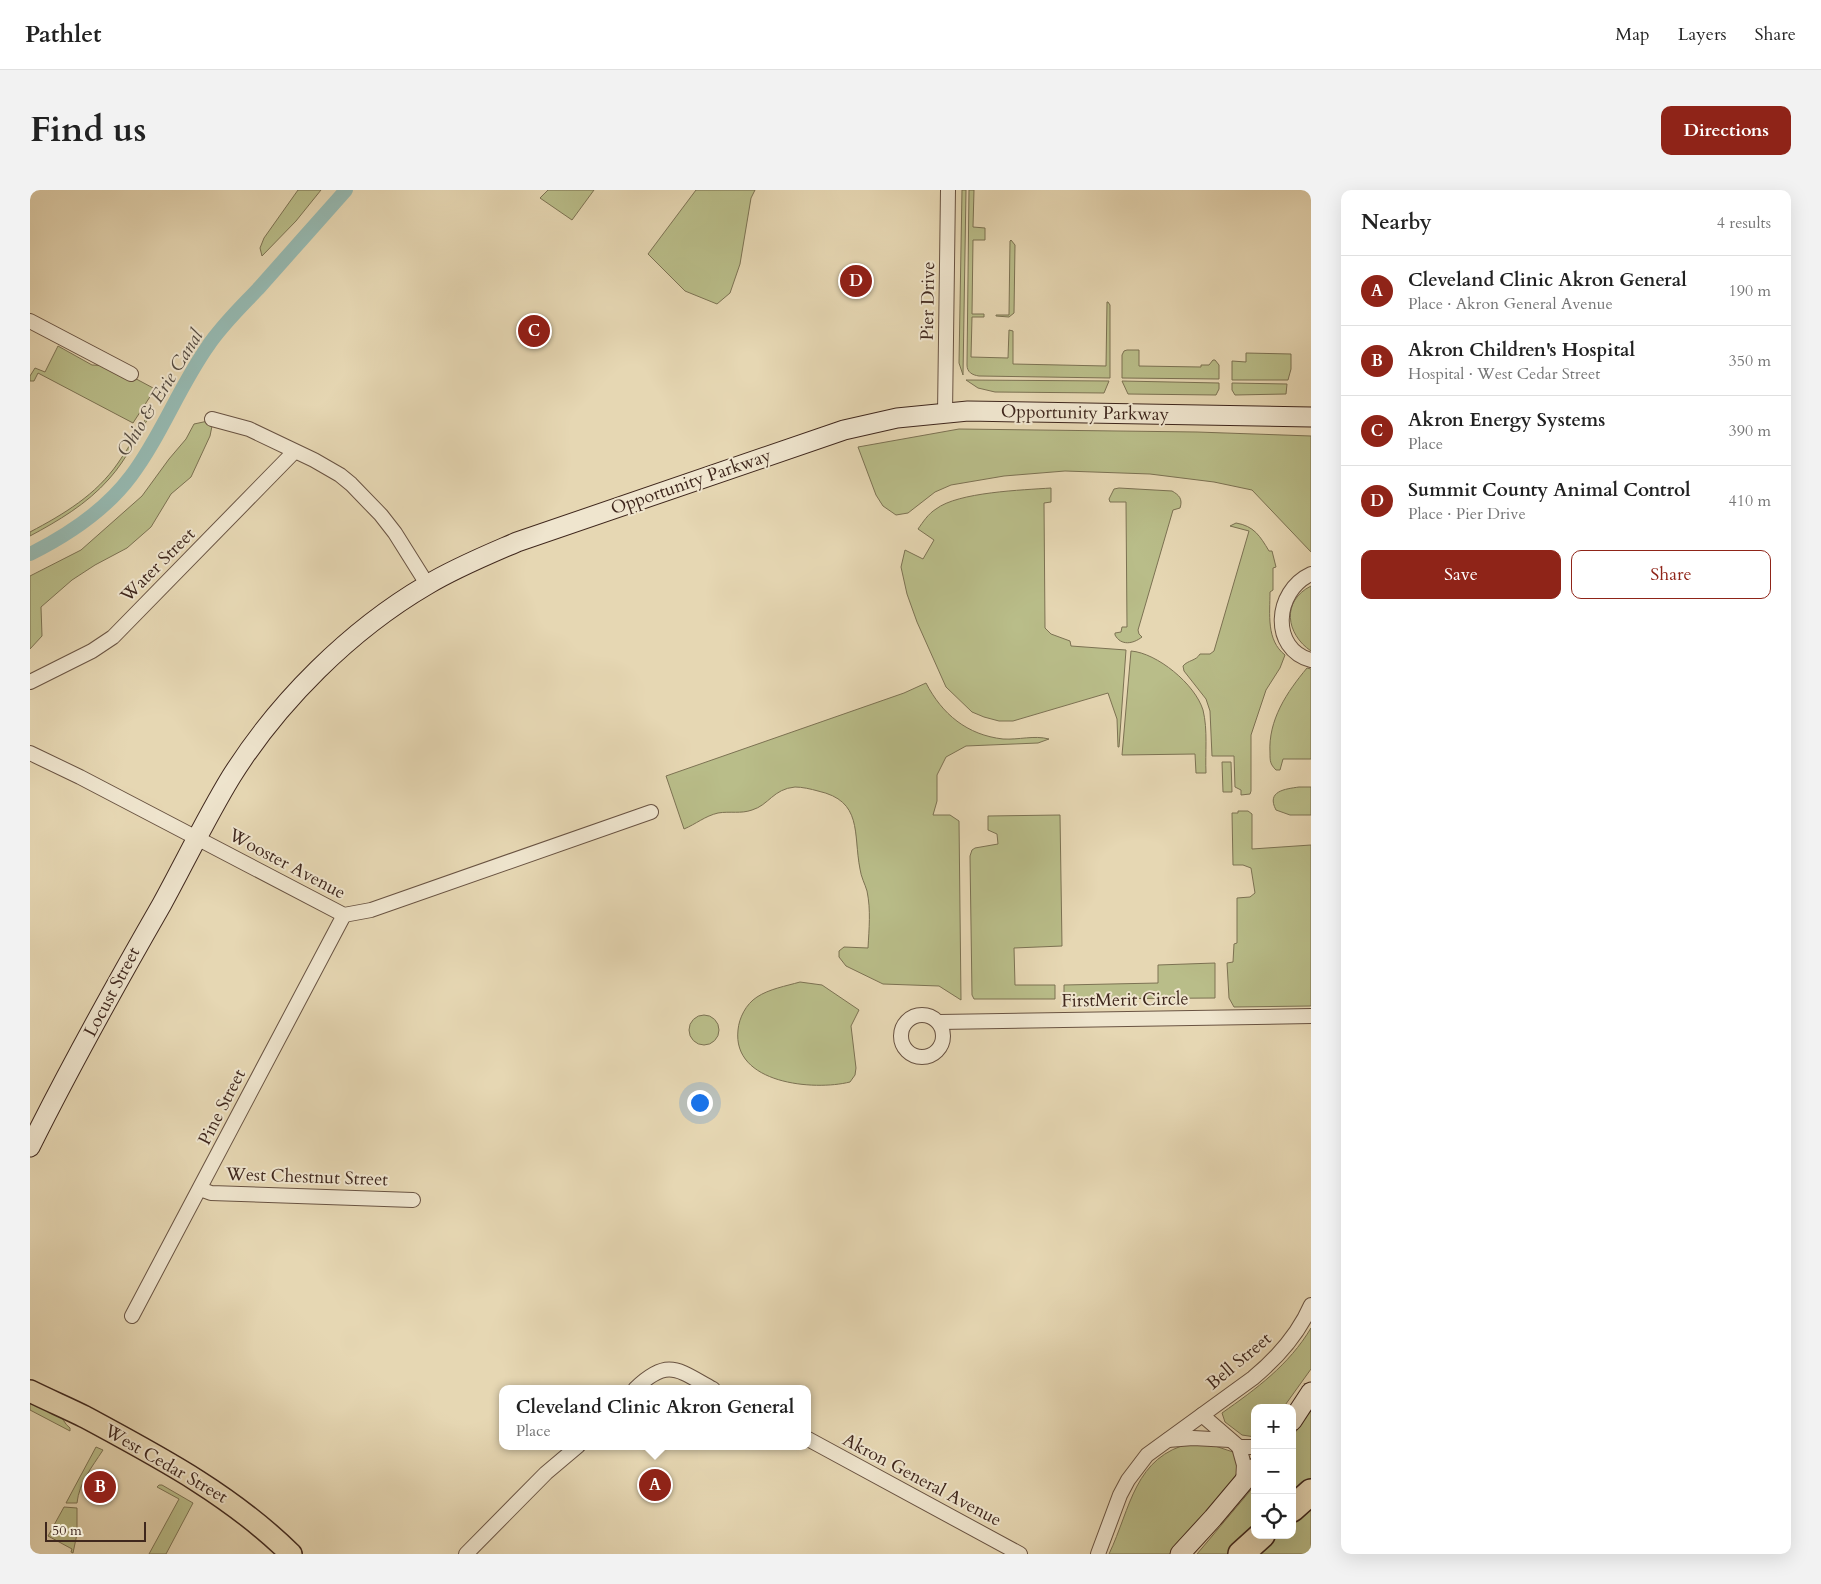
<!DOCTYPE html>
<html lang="en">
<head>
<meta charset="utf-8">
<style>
  :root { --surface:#fff; --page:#f2f2f2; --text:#222; --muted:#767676; --line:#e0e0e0; --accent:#8f2418 }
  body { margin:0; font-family:Cardo,serif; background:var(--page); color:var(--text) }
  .controls { position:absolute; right:15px; bottom:15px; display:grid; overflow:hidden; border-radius:10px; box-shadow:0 5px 20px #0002 }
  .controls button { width:45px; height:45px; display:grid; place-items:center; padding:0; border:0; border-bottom:1px solid var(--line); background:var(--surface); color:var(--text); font:25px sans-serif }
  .scale { position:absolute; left:15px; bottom:12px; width:101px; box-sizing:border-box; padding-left:5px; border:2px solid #3f271d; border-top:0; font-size:14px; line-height:18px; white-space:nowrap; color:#3f271d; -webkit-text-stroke:4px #efe5ce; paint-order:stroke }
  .you { position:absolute; left:669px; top:912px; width:18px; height:18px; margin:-12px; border:4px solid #fff; border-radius:50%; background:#1a73e8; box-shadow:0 0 0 8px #1a73e833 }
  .badge { display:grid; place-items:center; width:32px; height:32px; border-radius:50%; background:var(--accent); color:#fff; font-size:16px; font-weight:700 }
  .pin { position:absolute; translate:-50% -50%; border:2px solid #fff; box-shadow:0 1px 5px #0006 }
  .popup { position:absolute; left:469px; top:1195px; width:312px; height:65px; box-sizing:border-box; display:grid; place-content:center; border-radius:10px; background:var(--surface); filter:drop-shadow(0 1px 4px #0005); font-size:16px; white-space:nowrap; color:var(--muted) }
  .popup b { font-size:19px; color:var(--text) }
  .popup::after { content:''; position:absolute; left:50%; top:100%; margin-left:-10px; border:10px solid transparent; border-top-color:var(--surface) }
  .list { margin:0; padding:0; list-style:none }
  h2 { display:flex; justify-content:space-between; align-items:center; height:65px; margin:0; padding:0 20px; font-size:21px }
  h2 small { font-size:16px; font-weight:400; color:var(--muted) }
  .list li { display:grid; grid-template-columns:32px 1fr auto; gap:15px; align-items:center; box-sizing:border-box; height:70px; padding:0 20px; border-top:1px solid var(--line) }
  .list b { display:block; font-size:19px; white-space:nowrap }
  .list p { margin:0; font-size:16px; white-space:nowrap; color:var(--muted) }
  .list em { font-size:16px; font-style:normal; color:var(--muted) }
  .actions { display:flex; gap:10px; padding:15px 20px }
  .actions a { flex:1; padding:11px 0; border:1px solid var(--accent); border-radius:10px; text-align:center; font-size:18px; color:var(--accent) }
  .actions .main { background:var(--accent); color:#fff }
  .icon { flex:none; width:28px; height:28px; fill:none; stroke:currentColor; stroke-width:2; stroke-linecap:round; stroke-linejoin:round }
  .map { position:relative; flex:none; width:1281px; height:1364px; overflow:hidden; border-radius:10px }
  header { display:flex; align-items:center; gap:30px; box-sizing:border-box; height:70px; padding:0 25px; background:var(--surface); border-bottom:1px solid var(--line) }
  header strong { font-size:24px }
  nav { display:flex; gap:28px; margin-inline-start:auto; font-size:18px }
  .intro { display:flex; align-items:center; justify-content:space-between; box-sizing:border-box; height:120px; padding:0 30px }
  h1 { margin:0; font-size:35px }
  .button { padding:12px 22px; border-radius:10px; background:var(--accent); color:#fff; font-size:18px; font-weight:700 }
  main { display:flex; gap:30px; padding:0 30px }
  aside { flex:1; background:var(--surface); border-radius:10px; box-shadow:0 5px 20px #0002 }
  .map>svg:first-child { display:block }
  .green { fill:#b9bd89; stroke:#7c7253 }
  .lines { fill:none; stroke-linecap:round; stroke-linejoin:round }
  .canal { stroke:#96b9b1; stroke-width:14 }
  .minor-casing { stroke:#695342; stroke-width:16 }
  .secondary-casing { stroke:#3f271d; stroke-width:21 }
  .primary-casing { stroke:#3f271d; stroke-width:24 }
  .motorway-casing { stroke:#3f271d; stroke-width:28 }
  .minor { stroke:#efe5ce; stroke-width:14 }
  .secondary { stroke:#efe5ce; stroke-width:19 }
  .primary { stroke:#e6d7b3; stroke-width:21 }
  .motorway { stroke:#e6d7b3; stroke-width:25 }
  .labels { text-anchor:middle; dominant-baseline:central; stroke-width:4; stroke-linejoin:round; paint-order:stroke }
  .street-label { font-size:18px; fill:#3f271d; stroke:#efe5ce }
  .water-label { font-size:19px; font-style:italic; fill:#554c42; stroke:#efe5ce }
</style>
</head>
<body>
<header>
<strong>Pathlet</strong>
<nav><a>Map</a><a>Layers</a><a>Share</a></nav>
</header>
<div class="intro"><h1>Find us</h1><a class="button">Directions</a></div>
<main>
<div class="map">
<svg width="1281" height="1364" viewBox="0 0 1281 1364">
  <rect width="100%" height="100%" fill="#e6d7b3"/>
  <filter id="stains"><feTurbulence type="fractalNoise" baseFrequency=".004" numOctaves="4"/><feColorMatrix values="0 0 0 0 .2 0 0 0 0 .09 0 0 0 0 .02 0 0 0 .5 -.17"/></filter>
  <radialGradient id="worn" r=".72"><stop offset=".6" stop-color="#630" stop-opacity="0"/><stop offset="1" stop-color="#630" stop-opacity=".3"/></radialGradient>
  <g class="green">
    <path d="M268 0H291L266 31 232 66 230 58 234 48Z"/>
    <path d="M518 0H564L542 30 510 8Z"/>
    <path d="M666 0H725L721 8 710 74 700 103 687 114 655 101 618 64Z"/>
    <path d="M932 0H936L933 185 929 173Z"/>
    <path d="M939 0H944L943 37 955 38V50H943L942 124H954V127H942L941 167 978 168 979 140 983 141V174L1076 176 1077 112H1078L1080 115V188L949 186C942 185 937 182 937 175Z"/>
    <path d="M981 50 985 55 984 123 979 127 966 126V125H979L980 51Z"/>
    <path d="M28 156 62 175 82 176 125 199 103 233 8 183 4 191H0V186L5 178 15 182Z"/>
    <path d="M1097 160H1109V176L1171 177V175H1179L1183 170H1185L1189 175V189L1092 188V165L1094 161Z"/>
    <path d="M1216 163 1261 164V179L1258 190H1202V171L1216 172Z"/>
    <path d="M936 190 1079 191 1074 203 965 202 948 198Z"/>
    <path d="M1092 191 1189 193V199L1186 205 1098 204Z"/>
    <path d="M1202 193 1257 194 1256 204 1205 205 1202 200Z"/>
    <path d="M121 220H123C109 243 97 269 79 289 57 314 28 331 0 346V342C34 324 66 305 88 273 100 256 110 238 121 220Z"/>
    <path d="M178 231 182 236 180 246 161 287 141 304 121 337 97 358 65 375 42 390 11 417 12 446 0 459V386L51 360 112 306 139 269 156 249 164 234Z"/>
    <path d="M929 239 1167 242 1281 246V362L1222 300 1184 292 1120 284 1035 281 974 286 921 295 905 302 878 323 866 325 853 316 846 305 828 257Z"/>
    <path d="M1021 298V312L1014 313 1015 438 1021 444 1040 451 1041 456 1096 460 1089 557H1088L1087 529 1078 503 983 531H969L954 527 942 522 916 497 887 432 877 404 871 377 875 360 893 369 904 350 888 339C893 332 898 324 906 319 928 302 993 300 1021 298Z"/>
    <path d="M1089 298 1142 301C1149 305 1153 309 1150 318L1143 320 1108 440 1109 444 1112 447C1103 454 1091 456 1085 445V443L1091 442 1092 437H1097L1096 312H1080L1079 309 1084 299Z"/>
    <path d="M1206 333C1224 336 1230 346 1239 361H1242L1246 377 1243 378V400L1240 402C1240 424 1236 450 1255 465L1250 478 1236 500 1221 545V601L1220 604 1211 605V600L1205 597 1204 566H1182L1180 521 1176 509 1154 481 1153 476C1158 470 1166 471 1170 464H1180L1184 461 1219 341 1200 336Z"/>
    <path d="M1281 396V461C1256 444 1251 411 1281 396Z"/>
    <path d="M1101 461C1127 463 1165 494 1173 520 1178 540 1175 563 1176 583H1166L1165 564 1092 565Z"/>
    <path d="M1277 478 1281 479V569H1253L1250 580H1246C1240 574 1240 571 1240 563 1238 530 1257 502 1277 478Z"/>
    <path d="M896 493C912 524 937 545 973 549 989 550 1004 545 1019 549L1008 553 936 556 916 567 907 585V611L903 625H920L929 631 931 810 909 796 853 794 816 776 809 767V761L814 757 838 758C839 739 841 720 837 701 835 694 831 687 830 679 823 643 833 611 788 601 781 599 772 597 765 597 743 599 739 615 722 620 711 624 700 621 688 623 675 626 666 634 654 639L636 586 874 503Z"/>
    <path d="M1192 572H1201L1202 602H1193Z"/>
    <path d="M1269 597H1281V625H1260L1246 620C1236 601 1255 599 1269 597Z"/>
    <path d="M1208 621H1218L1222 624V659L1281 655V816L1204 817 1199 808 1197 773 1203 772 1204 754 1207 753V708L1220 707 1225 703 1221 678 1213 675H1203L1202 623H1208Z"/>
    <path d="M1030 625 1032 756 984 758 985 795H1025V809H944L942 805 940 666 942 660 945 658 968 654 967 644 958 640V626Z"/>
    <path d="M1185 773V808L1034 809V795L1128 793V775Z"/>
    <path d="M770 792 792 795 829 820 821 836 826 878 825 885 820 892C784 901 702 894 708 840 709 828 716 814 727 807 739 799 756 796 770 792Z"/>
    <circle cx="674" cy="840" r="15"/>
    <path d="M1281 1138V1179L1253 1218H1225V1247L1212 1245 1195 1232 1192 1223C1226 1199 1259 1175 1281 1138Z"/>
    <path d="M0 1214C8 1216 20 1217 27 1222 33 1227 34 1234 40 1238V1241L0 1220Z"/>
    <path d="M1281 1220V1292L1262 1309V1247Z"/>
    <path d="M1162 1253H1176L1203 1262 1208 1269 1207 1289 1142 1364H1079C1101 1318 1104 1266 1162 1253Z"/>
    <path d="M66 1257 73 1260C62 1277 49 1293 47 1313H36Z"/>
    <path d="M129 1295H132L163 1313 136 1364H119L149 1309 127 1297Z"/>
    <path d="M1225 1295V1343L1201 1364H1167Z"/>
    <path d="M1281 1311V1364H1222L1242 1345H1262V1328Z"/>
    <path d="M34 1317 47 1318V1344L43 1363 41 1362 42 1359 18 1346Z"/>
  </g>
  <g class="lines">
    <path class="canal" d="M0 364C38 345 75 321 101 286 131 246 149 197 178 156 192 135 211 117 228 99 257 66 287 33 316 0"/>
    <g class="minor-casing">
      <g id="minor">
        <path d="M0 131 101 184"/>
        <path d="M915 223 918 0"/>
        <path d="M182 229 219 239 284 270 310 285 321 294 351 325 365 343 397 394"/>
        <path d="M1281 384C1244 401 1240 459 1281 470"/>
        <path d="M0 492 62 461 83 447 264 262"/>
        <path d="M0 563 50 587 314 725 341 720 621 622"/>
        <circle cx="892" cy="846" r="21"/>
        <path d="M909 832 1281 826"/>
        <path d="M170 999 181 1003 383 1010"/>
        <path d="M102 1126 314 725"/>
        <path d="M605 1199C638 1167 648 1180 683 1199"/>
        <path d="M1172 1225 1209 1257H1225"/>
        <path d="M778 1249 990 1364"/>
        <path d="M1138 1250 1163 1248 1200 1250"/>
        <path d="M1209 1257 1214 1275 1213 1292"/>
        <path d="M436 1364 516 1283 548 1256"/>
        <path d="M1068 1364 1090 1305 1098 1290 1117 1265 1223 1188C1247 1168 1268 1145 1281 1115"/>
      </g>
    </g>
    <g class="secondary-casing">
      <g id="secondary">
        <path d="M0 957C41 875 86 794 132 714 155 672 176 628 201 587 248 512 320 440 397 395 425 378 457 365 487 352L814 240 867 228 938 221 1281 227"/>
        <path d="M1262 1231 1281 1202"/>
        <path d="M1150 1364 1183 1328 1225 1278"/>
      </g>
    </g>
    <g class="primary-casing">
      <path id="primary" d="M0 1201C18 1210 37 1218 55 1227 129 1267 200 1304 261 1364"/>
    </g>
    <g class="motorway-casing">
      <g id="motorway">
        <path d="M1262 1319 1281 1302"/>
        <path d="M1211 1364 1232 1345"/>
      </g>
    </g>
    <use href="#minor" class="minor"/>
    <use href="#secondary" class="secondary"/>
    <use href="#primary" class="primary"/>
    <use href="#motorway" class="motorway"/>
  </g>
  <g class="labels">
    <g class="street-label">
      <text transform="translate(898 111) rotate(-89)">Pier Drive</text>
      <text transform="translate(1055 223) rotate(1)">Opportunity Parkway</text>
      <text transform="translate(661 292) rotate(-19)">Opportunity Parkway</text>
      <text transform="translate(128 375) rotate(-45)">Water Street</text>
      <text transform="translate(257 674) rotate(28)">Wooster Avenue</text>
      <text transform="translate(82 802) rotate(-62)">Locust Street</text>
      <text transform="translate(1095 810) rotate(-1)">FirstMerit Circle</text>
      <text transform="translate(192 917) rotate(-63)">Pine Street</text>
      <text transform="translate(277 987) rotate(2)">West Chestnut Street</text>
      <text transform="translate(1209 1171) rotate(-40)">Bell Street</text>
      <text transform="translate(136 1274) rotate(30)">West Cedar Street</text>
      <text transform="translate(892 1290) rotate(28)">Akron General Avenue</text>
    </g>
    <g class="water-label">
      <text transform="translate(130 203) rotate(-58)">Ohio &amp; Erie Canal</text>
    </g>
  </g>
  <rect width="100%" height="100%" filter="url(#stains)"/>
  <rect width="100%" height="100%" fill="url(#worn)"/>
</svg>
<div class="controls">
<button>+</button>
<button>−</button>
<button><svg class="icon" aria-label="locate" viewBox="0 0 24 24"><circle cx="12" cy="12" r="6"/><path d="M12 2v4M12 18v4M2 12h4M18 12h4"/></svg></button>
</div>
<div class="scale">50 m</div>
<div class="you"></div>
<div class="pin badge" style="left:625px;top:1295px">A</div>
<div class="popup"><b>Cleveland Clinic Akron General</b>Place</div>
<div class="pin badge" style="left:70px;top:1297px">B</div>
<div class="pin badge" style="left:504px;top:141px">C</div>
<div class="pin badge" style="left:826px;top:91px">D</div>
</div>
<aside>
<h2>Nearby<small>4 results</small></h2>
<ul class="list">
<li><span class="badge">A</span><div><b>Cleveland Clinic Akron General</b><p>Place · Akron General Avenue</p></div><em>190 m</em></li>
<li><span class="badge">B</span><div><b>Akron Children's Hospital</b><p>Hospital · West Cedar Street</p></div><em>350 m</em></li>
<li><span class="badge">C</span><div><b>Akron Energy Systems</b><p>Place</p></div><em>390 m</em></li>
<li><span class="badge">D</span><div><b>Summit County Animal Control</b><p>Place · Pier Drive</p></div><em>410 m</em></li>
</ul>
<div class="actions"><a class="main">Save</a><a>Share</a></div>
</aside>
</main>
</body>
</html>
